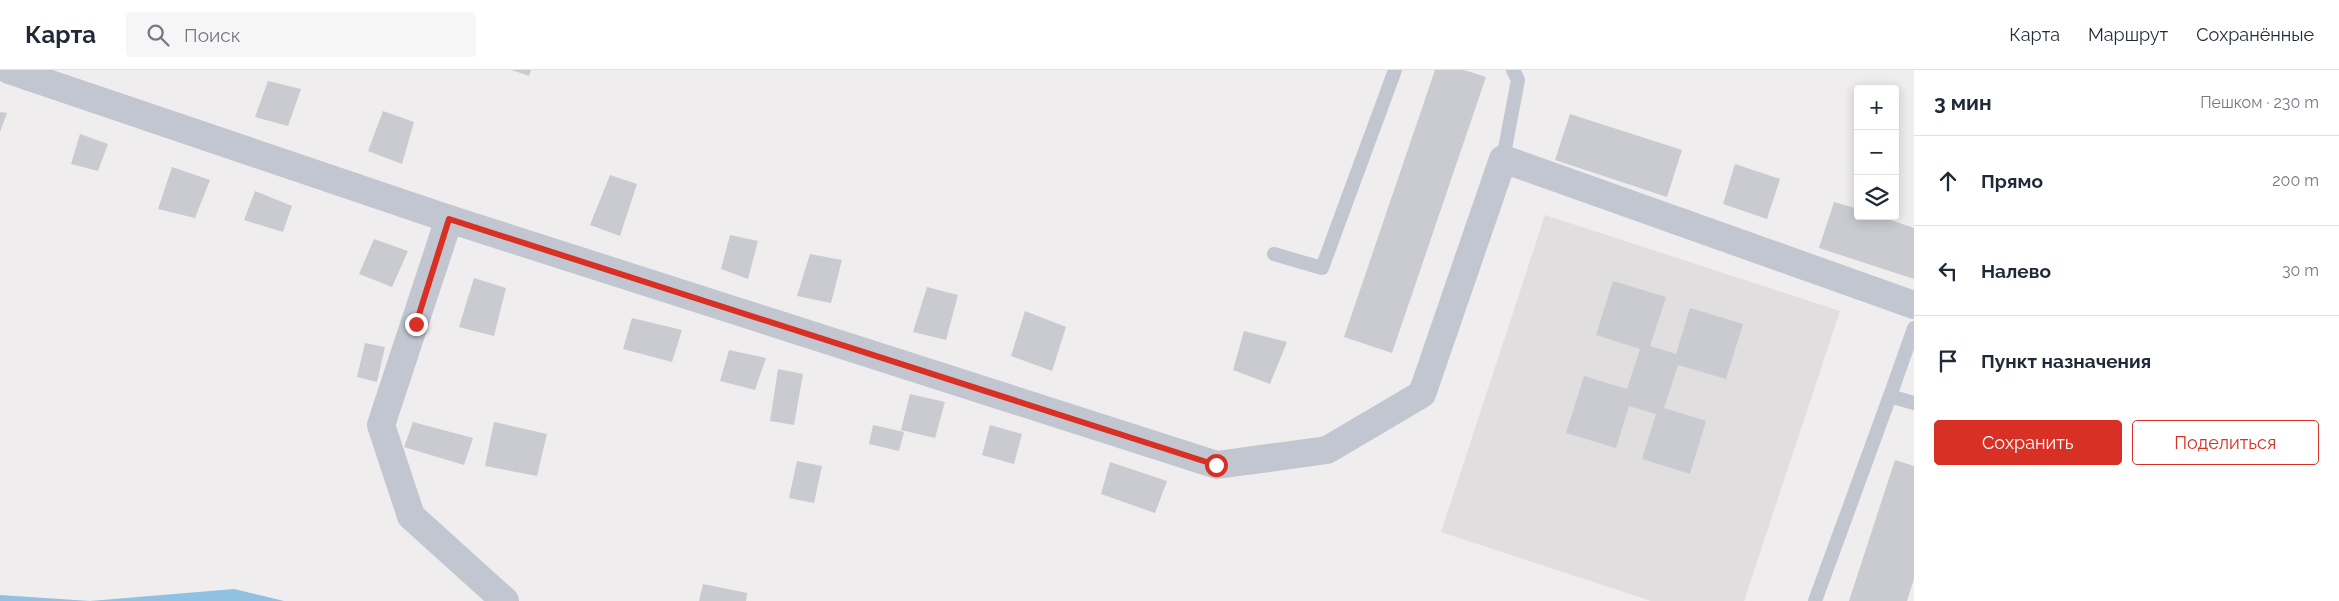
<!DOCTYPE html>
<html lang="ru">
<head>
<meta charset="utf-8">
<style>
  :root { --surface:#fff; --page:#f6f6f7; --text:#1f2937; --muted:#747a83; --line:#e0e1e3; --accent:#d93025 }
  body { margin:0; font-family:Raleway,sans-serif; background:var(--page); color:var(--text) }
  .controls { position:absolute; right:15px; top:15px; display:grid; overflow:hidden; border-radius:5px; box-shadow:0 2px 12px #0003 }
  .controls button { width:45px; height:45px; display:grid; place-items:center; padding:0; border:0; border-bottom:1px solid var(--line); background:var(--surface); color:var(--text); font:25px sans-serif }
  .stop { position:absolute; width:15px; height:15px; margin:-11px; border:4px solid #d93025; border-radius:50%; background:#fff }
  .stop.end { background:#d93025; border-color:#fff; box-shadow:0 1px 5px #0008 }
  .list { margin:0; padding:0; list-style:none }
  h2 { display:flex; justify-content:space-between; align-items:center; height:65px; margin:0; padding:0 20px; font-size:21px }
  h2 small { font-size:16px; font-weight:400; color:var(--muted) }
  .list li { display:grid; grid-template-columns:32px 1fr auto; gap:15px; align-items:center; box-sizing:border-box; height:90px; padding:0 20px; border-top:1px solid var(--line) }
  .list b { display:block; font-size:19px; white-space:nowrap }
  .list em { font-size:16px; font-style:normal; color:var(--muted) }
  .actions { display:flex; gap:10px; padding:15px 20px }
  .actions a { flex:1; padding:11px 0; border:1px solid var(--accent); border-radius:5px; text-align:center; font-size:18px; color:var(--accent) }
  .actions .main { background:var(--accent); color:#fff }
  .icon { flex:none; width:28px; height:28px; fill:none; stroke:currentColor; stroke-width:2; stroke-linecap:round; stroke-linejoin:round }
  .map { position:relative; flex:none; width:1914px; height:531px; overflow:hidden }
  header { display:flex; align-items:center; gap:30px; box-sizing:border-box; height:70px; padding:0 25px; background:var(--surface); border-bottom:1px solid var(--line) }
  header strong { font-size:24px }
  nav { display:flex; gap:28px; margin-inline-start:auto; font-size:18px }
  .search { width:350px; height:45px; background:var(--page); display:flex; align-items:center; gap:12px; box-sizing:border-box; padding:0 18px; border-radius:5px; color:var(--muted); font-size:19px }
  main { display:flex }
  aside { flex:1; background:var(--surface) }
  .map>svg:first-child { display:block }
  .education { fill:#e0dede }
  .water { fill:#90c0e2 }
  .building { fill:#cacbd1 }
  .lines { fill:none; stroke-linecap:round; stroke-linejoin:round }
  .service { stroke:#c1c6d0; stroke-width:14 }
  .minor { stroke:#c1c6d0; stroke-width:28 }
  .route { stroke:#d93025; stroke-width:6 }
</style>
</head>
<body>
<header>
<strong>Карта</strong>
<div class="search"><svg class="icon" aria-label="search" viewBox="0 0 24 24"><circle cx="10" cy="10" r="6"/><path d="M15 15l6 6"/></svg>Поиск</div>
<nav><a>Карта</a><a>Маршрут</a><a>Сохранённые</a></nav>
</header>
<main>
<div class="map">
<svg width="1914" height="531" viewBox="0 0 1914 531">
  <rect width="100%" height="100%" fill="#efeded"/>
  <path class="education" d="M1545 145 1840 241 1744 531H1651L1441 462Z"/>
  <path class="water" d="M234 519 284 531H0V525L90 531Z"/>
  <g class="building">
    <path d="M512 0H531L529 6Z"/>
    <path d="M1435 0H1464L1486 7 1392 283 1344 267Z"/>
    <path d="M268 11 301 19 288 56 255 47Z"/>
    <path d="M383 41 414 52 402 94 368 81Z"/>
    <path d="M0 42 7 43 0 62Z"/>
    <path d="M1570 44 1682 80 1667 127 1555 90Z"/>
    <path d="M80 64 108 74 98 101 71 94Z"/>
    <path d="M1735 94 1780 109 1767 149 1723 134Z"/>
    <path d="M172 97 210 110 195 148 158 139Z"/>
    <path d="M610 105 637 114 620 166 590 155Z"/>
    <path d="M255 121 292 136 283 162 244 150Z"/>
    <path d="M1834 132 1858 139V146H1879L1914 158V209L1819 178Z"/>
    <path d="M730 165 758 171 748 209 721 199Z"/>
    <path d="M374 169 408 181 392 217 359 204Z"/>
    <path d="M810 184 842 190 831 233 797 226Z"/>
    <path d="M474 208 506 218 494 266 459 257Z"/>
    <path d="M1613 211 1666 227 1650 276 1676 284 1690 238 1743 254 1726 309 1678 295 1664 338 1706 351 1690 404 1642 389 1656 344 1629 336 1616 378 1566 363 1584 306 1627 319 1640 279 1596 265Z"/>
    <path d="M927 217 958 225 946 270 913 262Z"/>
    <path d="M1025 241 1066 257 1052 301 1011 286Z"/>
    <path d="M632 248 682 260 672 292 623 279Z"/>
    <path d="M1244 261 1287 272 1270 314 1233 300Z"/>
    <path d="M365 273 385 277 377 312 357 307Z"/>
    <path d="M729 280 766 288 755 320 720 311Z"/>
    <path d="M778 299 803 304 794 355 770 351Z"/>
    <path d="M910 324 945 332 935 368 901 360Z"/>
    <path d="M413 352 473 368 464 395 404 377Z"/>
    <path d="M494 352 547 364 537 406 485 396Z"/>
    <path d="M873 355 904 362 899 381 869 374Z"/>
    <path d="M990 355 1022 364 1014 394 982 385Z"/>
    <path d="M1895 390 1914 396V509L1907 531H1849Z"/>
    <path d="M797 391 822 396 814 433 789 428Z"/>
    <path d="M1110 392 1167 411 1155 443 1101 424Z"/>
    <path d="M703 514 747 523 746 531H699Z"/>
  </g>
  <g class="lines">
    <g class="service">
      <path d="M1503 89 1518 10 1513 0"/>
      <path d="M1274 184 1322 198 1395 0"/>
      <path d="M1914 258 1890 326 1914 333"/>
      <path d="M1815 531 1890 326"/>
    </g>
    <g class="minor">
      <path d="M9 0 449 149 1217 395 1327 380 1422 324 1503 89 1914 235"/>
      <path d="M449 149 381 355 411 446 505 531"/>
    </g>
  </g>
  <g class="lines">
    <path class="route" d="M416 254 449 149 1216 395"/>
  </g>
</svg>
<div class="controls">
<button>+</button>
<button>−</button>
<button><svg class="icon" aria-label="layers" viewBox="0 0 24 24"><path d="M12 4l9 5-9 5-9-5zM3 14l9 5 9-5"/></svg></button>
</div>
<div class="stop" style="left:1216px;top:395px"></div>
<div class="stop end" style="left:416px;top:254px"></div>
</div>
<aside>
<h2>3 мин<small>Пешком · 230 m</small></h2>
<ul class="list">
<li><svg class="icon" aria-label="ahead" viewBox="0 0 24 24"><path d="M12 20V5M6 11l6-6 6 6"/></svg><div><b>Прямо</b></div><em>200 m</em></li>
<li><svg class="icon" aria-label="left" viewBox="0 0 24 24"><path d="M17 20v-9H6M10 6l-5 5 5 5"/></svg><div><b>Налево</b></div><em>30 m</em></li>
<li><svg class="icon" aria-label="arrive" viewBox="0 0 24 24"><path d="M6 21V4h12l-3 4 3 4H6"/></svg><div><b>Пункт назначения</b></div></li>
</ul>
<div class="actions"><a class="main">Сохранить</a><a>Поделиться</a></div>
</aside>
</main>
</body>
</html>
